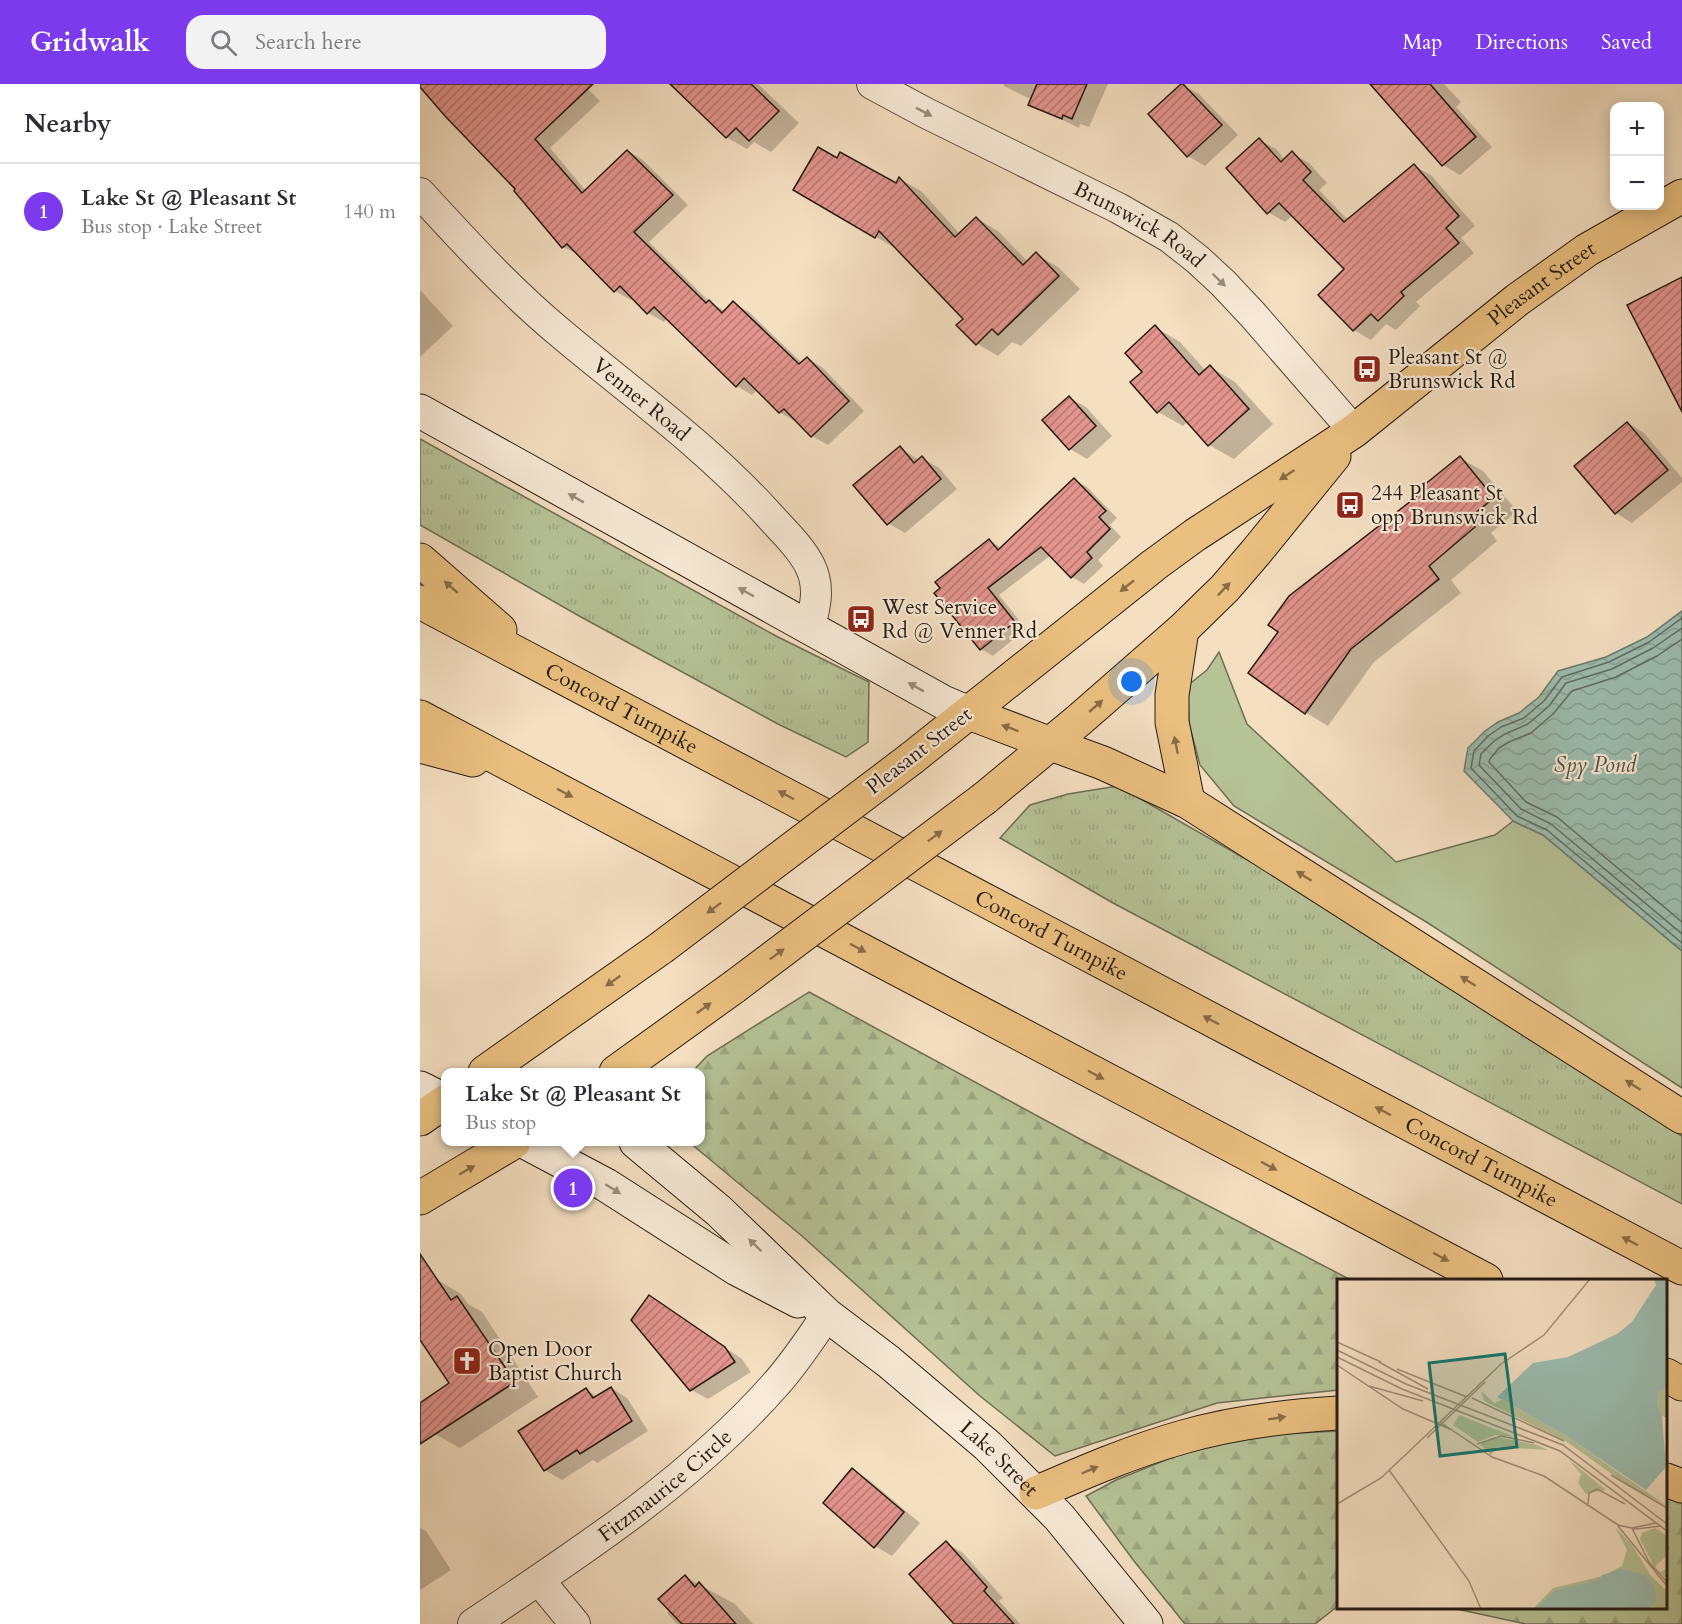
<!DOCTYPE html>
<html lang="en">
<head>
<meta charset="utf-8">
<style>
  :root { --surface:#fff; --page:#f2f2f3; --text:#2b2b33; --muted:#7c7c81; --line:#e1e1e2; --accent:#7c3aed }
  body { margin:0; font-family:Cardo,serif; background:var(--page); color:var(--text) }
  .controls { position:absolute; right:18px; top:18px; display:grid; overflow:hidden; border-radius:12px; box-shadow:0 3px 15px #0003 }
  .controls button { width:54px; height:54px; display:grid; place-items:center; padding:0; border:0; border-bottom:2px solid var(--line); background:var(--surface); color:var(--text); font:30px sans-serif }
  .you { position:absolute; left:712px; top:598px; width:21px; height:21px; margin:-15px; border:4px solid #fff; border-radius:50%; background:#1a73e8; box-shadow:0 0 0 9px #1a73e833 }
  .badge { display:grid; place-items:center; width:39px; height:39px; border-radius:50%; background:var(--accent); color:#fff; font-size:20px; font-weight:700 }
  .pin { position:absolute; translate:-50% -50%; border:3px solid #fff; box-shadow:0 2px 6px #0006 }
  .popup { position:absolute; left:21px; top:984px; width:264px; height:78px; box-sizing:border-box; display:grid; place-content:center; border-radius:12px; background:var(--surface); filter:drop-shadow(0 2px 4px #0005); font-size:20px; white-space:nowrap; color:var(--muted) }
  .popup b { font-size:22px; color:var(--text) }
  .popup::after { content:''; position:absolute; left:50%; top:100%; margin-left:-12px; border:12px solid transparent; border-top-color:var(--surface) }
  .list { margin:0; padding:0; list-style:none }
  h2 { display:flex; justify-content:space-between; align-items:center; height:78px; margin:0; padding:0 24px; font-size:26px }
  h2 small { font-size:20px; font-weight:400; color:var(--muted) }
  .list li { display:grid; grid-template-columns:39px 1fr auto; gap:18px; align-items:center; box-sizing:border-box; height:96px; padding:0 24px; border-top:2px solid var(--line) }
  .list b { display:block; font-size:22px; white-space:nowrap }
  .list p { margin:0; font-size:20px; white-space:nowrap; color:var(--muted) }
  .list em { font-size:20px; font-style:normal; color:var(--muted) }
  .icon { flex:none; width:33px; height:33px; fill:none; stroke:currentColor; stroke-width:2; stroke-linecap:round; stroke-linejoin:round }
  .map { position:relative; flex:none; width:1262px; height:1540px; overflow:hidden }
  header { display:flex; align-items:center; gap:36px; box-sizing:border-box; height:84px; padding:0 30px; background:var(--accent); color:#fff }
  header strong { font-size:28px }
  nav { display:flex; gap:33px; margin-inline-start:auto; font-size:21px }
  .search { width:420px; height:54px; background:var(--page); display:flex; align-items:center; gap:15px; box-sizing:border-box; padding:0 21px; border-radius:18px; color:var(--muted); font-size:22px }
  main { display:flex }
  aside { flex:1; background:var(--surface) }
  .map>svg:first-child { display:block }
  .grass { fill:url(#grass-tufts); stroke:#6d6e54; stroke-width:1.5 }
  .forest { fill:url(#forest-firs); stroke:#6d6e54; stroke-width:1.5 }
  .park { fill:#b6c397; stroke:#6d6e54; stroke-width:1.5 }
  .water { fill:url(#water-waves); stroke:#6c7c70; stroke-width:1.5 }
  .shadow { fill:#0003 }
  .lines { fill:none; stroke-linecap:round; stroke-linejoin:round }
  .shore { stroke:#606c60; stroke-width:1.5 }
  .building { fill:url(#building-hatch); stroke:#241a10; stroke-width:1.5 }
  .minor-casing { stroke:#584b3c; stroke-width:32 }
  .secondary-casing { stroke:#241a10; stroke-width:35 }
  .primary-casing { stroke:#241a10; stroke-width:35 }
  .motorway-casing { stroke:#241a10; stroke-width:35 }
  .minor { stroke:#f8ead7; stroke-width:30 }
  .secondary { stroke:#f8ead7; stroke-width:33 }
  .primary { stroke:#eac080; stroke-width:33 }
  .motorway { stroke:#eac080; stroke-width:33 }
  .primary-bridge-casing { stroke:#241a10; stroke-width:35; stroke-linecap:butt }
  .primary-bridge { stroke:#eac080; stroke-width:33 }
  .oneway { fill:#998c7d }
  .oneway2 { fill:#876d48 }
  .labels { text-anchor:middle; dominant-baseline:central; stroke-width:4.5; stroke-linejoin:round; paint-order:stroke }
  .street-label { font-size:21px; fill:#241a10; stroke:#f8ead7 }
  .poi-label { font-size:21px; fill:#241a10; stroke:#f8ead7; text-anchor:start }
  .water-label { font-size:22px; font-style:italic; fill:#4e5348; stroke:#f8ead7 }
  .inset-road { fill:none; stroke:#a1907a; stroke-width:1.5 }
  .view { fill:#0f766e; fill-opacity:0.15; stroke:#0f766e; stroke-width:3 }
  .inset-edge { fill:none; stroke:#241a10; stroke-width:3 }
</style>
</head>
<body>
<header>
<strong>Gridwalk</strong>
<div class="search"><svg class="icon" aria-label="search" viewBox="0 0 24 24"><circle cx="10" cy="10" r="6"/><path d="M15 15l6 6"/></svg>Search here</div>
<nav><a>Map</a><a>Directions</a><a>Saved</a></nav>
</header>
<main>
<aside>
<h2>Nearby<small></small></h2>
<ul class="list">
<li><span class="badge">1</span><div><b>Lake St @ Pleasant St</b><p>Bus stop · Lake Street</p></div><em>140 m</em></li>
</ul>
</aside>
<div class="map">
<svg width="1262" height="1540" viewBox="0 0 1262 1540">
  <defs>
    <pattern id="grass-tufts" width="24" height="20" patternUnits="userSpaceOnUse" patternTransform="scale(1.5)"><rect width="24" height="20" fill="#b6c397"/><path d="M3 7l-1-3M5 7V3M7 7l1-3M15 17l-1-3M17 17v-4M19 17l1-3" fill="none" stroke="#9ca781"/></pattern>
    <pattern id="forest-firs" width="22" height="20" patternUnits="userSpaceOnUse" patternTransform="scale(1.5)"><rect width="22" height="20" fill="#b6c397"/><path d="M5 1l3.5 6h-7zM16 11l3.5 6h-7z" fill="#9ca781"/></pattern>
    <pattern id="water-waves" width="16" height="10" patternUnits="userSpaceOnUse" patternTransform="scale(1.5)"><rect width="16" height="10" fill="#9cbdb0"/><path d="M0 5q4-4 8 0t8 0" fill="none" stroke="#86a296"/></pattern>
    <pattern id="building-hatch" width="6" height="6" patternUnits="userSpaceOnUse" patternTransform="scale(1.5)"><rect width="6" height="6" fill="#e2948d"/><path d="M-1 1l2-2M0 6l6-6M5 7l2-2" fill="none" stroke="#b77872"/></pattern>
  </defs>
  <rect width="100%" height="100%" fill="#f4dfc1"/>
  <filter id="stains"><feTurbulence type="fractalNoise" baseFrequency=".00333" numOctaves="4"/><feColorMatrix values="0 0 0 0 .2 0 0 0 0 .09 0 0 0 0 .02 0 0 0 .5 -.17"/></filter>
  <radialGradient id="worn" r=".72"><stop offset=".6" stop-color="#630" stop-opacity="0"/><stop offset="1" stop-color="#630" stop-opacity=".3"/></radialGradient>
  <g class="grass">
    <path d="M0 355 356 552 449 598 448 658 426 673 358 640 161 533 0 441Z"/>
    <path d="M698 702 852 790 1262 1052V1120L693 819 580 754 610 721 648 710Z"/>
  </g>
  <g class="forest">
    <path d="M389 908 660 1055 931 1196H918V1306L797 1319 635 1372 560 1312 382 1152 269 1058H280V988H272L287 972Z"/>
    <path d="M918 1347V1522L895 1540H765L714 1477 666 1412 696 1396 778 1363 859 1350Z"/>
    <path d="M1246 1410 1262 1416V1540H1106L1032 1524H1246Z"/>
  </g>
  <path class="park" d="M799 568 827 640 976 778 1075 751 1093 737 1123 751 1262 867V1004L1008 839 814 722 780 681 769 639 768 601 787 586Z"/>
  <path class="water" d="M1262 527V867L1123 751 1093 737 1044 687 1048 664 1065 647 1078 638 1099 629 1119 613 1138 587 1186 573 1227 553Z"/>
  <g class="shadow">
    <path d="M0 0H163L180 17 130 64 166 107 208 67 223 76 268 121 229 158 291 219 305 227 314 219 329 228 382 279 387 274 403 284 444 327 408 361 392 352 377 336 375 337 359 328 338 305 332 311 317 302 247 234 244 238 228 229 214 214 211 216 195 207 160 171 143 163 97 105Z"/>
    <path d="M252 0H338L379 39 351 68 334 58 327 65 306 53Z"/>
    <path d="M584 0H688L669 43 660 40 659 44 610 20 612 16 584 2Z"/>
    <path d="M952 0H1024L1041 18 1036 23 1072 63 1040 91 1023 81Z"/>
    <path d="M762 1 779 10 818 51 785 82 768 72Z"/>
    <path d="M839 56 856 65 865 76 872 69 889 79 907 99 899 106 928 136 994 82 1011 91 1055 142 1041 154 1054 169 996 218 1000 222 976 246 966 240 951 256 934 246 900 211 926 185 873 131 865 138 848 128Z"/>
    <path d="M417 76 476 101 480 95 501 107 540 150 556 134 578 147 608 178 616 170 638 183 660 205 601 262 592 258 578 272 556 259 545 235 477 165 375 106Z"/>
    <path d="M0 206 33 242 1 272H0Z"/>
    <path d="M735 243 760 258 786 287 790 283 815 298 853 340 814 375 789 361 768 337 763 342 738 328 724 288Z"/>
    <path d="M650 314 666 323 692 352 667 375 650 365 624 337Z"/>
    <path d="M1208 339 1224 349 1262 394V398L1212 439 1196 429Z"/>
    <path d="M480 364 499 376 502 374 519 384 537 405 485 449 468 439Z"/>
    <path d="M1040 374 1063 387 1097 427 1071 449 1077 457 1031 496 1041 509 954 578 908 642 885 628 998 413Z"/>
    <path d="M655 396 667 403 697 434 690 441 701 453 678 476 683 482 664 500 652 493 631 471 579 511 606 545 573 572 561 565 569 457 582 464Z"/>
    <path d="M16 1195 41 1210 48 1220 62 1228 118 1313 40 1364 15 1350 0 1327V1320L31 1299 0 1253V1206Z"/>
    <path d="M230 1213 322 1275 331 1288 288 1315 271 1306Z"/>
    <path d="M191 1304 207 1314 228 1347 177 1379 173 1376 142 1396 125 1386 166 1306 178 1313Z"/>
    <path d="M433 1386 449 1396 500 1439 472 1472 455 1462Z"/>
    <path d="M0 1444 6 1447 31 1486 0 1506Z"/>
    <path d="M526 1459 543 1469 583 1514 579 1517 600 1540H535Z"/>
    <path d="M265 1493 315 1520 333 1540H257L247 1529 251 1526Z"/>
  </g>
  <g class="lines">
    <g class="shore">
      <path d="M1262 534 1229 558 1189 578 1142 593 1124 617 1104 634 1081 643 1068 652 1054 667 1051 684 1097 732 1127 746 1262 859"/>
      <path d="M1262 544 1233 564 1192 585 1146 599 1129 622 1108 640 1085 650 1073 658 1061 670 1059 681 1101 725 1131 740 1262 850"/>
      <path d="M1262 555 1237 572 1196 593 1152 607 1133 630 1111 649 1089 658 1079 664 1070 675 1069 678 1106 718 1137 733 1262 838"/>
    </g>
  </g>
  <g class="building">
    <path d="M0 0H173L115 55 162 109 207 66 253 111 214 148 286 219 289 216 302 229 313 217 379 280 387 273 429 317 391 353 364 325 359 329 324 294 316 303 234 223 227 230 200 202 194 208 147 160 142 164 94 107 95 105 25 32 0 3Z"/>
    <path d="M250 0H331L359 27 329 57 316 44 306 54Z"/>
    <path d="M617 0H667L652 35 643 31 642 35 608 21Z"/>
    <path d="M761 0H763L802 41 767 73 728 30Z"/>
    <path d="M950 0H1010L1056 53 1022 82Z"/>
    <path d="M839 54 861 78 872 67 891 88 883 96 924 138 994 80 1039 132 1026 144 1039 159 981 208 984 212 958 237 951 230 933 247 898 211 924 185 859 119 847 130 806 84Z"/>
    <path d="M398 63 417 74 420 68 476 99 479 93 535 153 556 133 603 181 616 168 639 192 578 251 572 245 556 261 536 241 543 235 459 147 455 154 373 106Z"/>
    <path d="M1262 193V328L1207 221Z"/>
    <path d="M735 241 779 291 790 281 829 325 788 362 749 318 737 329 710 298 722 288 705 269Z"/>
    <path d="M649 312 676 342 649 366 622 336Z"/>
    <path d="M1207 338 1248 386 1195 430 1154 382Z"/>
    <path d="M480 362 494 379 502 372 521 395 467 441 433 401Z"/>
    <path d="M1040 372 1074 414 1048 435 1055 443 1009 482 1019 495 931 565 885 630 828 589 858 548 848 541 869 512 996 413 993 410Z"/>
    <path d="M654 394 686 427 679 433 690 445 667 468 672 474 651 494 621 463 568 504 595 538 560 566 514 509 520 504 515 498 569 455 578 466Z"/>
    <path d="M0 1170 31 1216 37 1212 95 1298 0 1360V1319L29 1299 0 1256Z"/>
    <path d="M229 1211 305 1263 315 1278 270 1307 211 1236Z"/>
    <path d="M191 1303 212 1337 160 1370 157 1366 124 1387 98 1347 166 1304 173 1314Z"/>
    <path d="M432 1384 484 1428 454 1464 403 1419Z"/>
    <path d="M526 1457 567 1503 564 1507 594 1540H534L489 1490Z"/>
    <path d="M265 1491 275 1503 279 1498 316 1540H262L238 1515Z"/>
  </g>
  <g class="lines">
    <g class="minor-casing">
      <g id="minor">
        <path id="s1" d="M452 0 506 29 698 124 749 153 777 175 803 199 833 231 934 347"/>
        <path id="s2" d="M0 109C44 157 88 205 138 247 209 307 284 360 347 429 362 446 380 462 390 482 400 502 396 523 389 543"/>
        <path d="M119 1496 155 1540"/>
        <path id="s3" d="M53 1540C159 1469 270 1397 355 1301 375 1279 390 1255 407 1231"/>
      </g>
    </g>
    <g class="secondary-casing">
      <g id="secondary">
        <path d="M0 327 523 618 549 629"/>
        <path d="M0 1004 26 1017"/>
        <path d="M105 1058 186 1101 317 1185 378 1217"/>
        <path id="s4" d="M216 1058 299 1127 407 1231 469 1278 568 1362 639 1433 726 1540"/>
      </g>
    </g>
    <g class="primary-casing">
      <g id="primary">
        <path d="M549 629 631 660"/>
        <path id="s5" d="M492 674 734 481 775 451 934 347 1097 216 1167 166 1262 112"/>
        <path d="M565 714 659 636 762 546 805 504 836 468 914 372"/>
        <path d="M65 988 241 864"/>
        <path d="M196 988 314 903"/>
        <path d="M0 1035 26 1017"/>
        <path d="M0 1114 94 1058"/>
      </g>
    </g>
    <g class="motorway-casing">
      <g id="motorway">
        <path d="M0 476 80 546"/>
        <path id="s6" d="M0 518 1262 1184"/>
        <path d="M762 546 752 611V638L768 718"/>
        <path d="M0 633 1066 1196"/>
        <path d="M631 660 683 679 768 718 1262 1033"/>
        <path d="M0 662 53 676"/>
        <path d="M1246 1291 1262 1300"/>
        <path d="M1246 1396 1262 1402"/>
        <path d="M616 1409C664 1388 713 1367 763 1353 814 1338 866 1332 918 1329"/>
      </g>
    </g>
    <use href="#minor" class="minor"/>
    <use href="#secondary" class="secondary"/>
    <use href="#primary" class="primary"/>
    <use href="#motorway" class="motorway"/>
    <g class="primary-bridge-casing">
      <g id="primary-bridge">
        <path d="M241 864 492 674"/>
        <path d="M314 903 565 714"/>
      </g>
    </g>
    <use href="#primary-bridge" class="primary-bridge"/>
  </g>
  <defs><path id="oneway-solid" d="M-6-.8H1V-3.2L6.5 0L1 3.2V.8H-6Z" transform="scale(1.5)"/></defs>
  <g class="oneway">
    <use href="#oneway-solid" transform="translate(504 28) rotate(27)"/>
    <use href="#oneway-solid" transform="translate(799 196) rotate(44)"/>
    <use href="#oneway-solid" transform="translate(156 414) rotate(-151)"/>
    <use href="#oneway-solid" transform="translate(326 508) rotate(-151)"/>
    <use href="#oneway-solid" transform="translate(496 603) rotate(-151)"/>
    <use href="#oneway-solid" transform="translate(193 1105) rotate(32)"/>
    <use href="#oneway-solid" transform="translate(335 1161) rotate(-136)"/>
  </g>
  <g class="oneway2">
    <use href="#oneway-solid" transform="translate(867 391) rotate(147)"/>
    <use href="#oneway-solid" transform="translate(707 502) rotate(141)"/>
    <use href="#oneway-solid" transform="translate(31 503) rotate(-139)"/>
    <use href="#oneway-solid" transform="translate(804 505) rotate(-46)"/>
    <use href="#oneway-solid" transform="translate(676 622) rotate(-41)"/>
    <use href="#oneway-solid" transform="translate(590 644) rotate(-160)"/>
    <use href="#oneway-solid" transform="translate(756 661) rotate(-101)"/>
    <use href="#oneway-solid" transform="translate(145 709) rotate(28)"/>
    <use href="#oneway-solid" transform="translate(366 711) rotate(-152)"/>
    <use href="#oneway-solid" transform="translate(515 752) rotate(-37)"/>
    <use href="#oneway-solid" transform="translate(884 792) rotate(-148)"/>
    <use href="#oneway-solid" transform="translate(294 824) rotate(143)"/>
    <use href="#oneway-solid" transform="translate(438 864) rotate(28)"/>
    <use href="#oneway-solid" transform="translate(357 870) rotate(-37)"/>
    <use href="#oneway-solid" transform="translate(193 897) rotate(145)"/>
    <use href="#oneway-solid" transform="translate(1048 897) rotate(-148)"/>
    <use href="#oneway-solid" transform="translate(284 924) rotate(-36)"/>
    <use href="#oneway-solid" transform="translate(791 936) rotate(-152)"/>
    <use href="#oneway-solid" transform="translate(676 991) rotate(28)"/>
    <use href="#oneway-solid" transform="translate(1213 1001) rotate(-148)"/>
    <use href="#oneway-solid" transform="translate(963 1027) rotate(-152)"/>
    <use href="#oneway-solid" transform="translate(849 1082) rotate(28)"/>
    <use href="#oneway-solid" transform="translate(47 1086) rotate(-30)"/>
    <use href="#oneway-solid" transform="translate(1210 1157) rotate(-152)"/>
    <use href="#oneway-solid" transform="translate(1021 1173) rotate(28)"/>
    <use href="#oneway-solid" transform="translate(857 1334) rotate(-9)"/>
    <use href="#oneway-solid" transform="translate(670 1386) rotate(-23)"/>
  </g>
  <defs>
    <g id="bus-square" transform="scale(1.5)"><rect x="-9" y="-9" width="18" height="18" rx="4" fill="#8f2418" stroke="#f8ead7"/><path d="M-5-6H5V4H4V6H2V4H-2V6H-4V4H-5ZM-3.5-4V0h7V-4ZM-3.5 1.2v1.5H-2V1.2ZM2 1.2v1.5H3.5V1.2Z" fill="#fff"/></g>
    <g id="church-square" transform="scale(1.5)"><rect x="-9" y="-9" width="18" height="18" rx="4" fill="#8f2418" stroke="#f8ead7"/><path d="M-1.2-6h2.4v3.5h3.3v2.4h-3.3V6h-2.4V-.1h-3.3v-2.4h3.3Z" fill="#fff"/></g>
  </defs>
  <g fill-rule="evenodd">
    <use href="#bus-square" x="947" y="285"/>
    <use href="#bus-square" x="930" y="421"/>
    <use href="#bus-square" x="441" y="535"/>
    <use href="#church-square" x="47" y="1277"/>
  </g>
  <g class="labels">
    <g class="street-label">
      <text stroke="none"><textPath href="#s1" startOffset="302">Brunswick Road</textPath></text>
      <text stroke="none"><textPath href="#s5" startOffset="789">Pleasant Street</textPath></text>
      <text stroke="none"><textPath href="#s2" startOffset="303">Venner Road</textPath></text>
      <text stroke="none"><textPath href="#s6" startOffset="228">Concord Turnpike</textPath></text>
      <text transform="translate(499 667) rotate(-38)">Pleasant Street</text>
      <text stroke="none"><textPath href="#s6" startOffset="714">Concord Turnpike</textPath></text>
      <text stroke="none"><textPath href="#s6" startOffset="1200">Concord Turnpike</textPath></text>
      <text stroke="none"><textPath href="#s4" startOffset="482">Lake Street</textPath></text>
      <text stroke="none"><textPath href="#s3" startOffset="237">Fitzmaurice Circle</textPath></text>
    </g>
    <g class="poi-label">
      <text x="968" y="273">Pleasant St @<tspan x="968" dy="24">Brunswick Rd</tspan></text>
      <text x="951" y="409">244 Pleasant St<tspan x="951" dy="24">opp Brunswick Rd</tspan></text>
      <text x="462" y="523">West Service<tspan x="462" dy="24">Rd @ Venner Rd</tspan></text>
      <text x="68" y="1265">Open Door<tspan x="68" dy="24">Baptist Church</tspan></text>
    </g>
    <g class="water-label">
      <text x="1175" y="681">Spy Pond</text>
    </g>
  </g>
  <g transform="translate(917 1195)">
    <rect width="330" height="330" fill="#f4dfc1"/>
    <path d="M318 249 330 257V276L318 288 323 293 330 290V300L318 289 315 284 303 260 305 254Z" fill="#b6c397"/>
    <path d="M122 136 178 158 158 156 141 163 116 146ZM160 158 200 166 211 171 160 168 154 176 143 165ZM232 181 241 188 269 211 249 215 241 204 244 195Z" fill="#b6c397"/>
    <path d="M330 109V139L321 135 320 125 322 113ZM144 112 157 124 165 121 226 155 330 227 289 205 230 163 147 122ZM278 248 295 266 314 297 330 312V330H196L216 309 266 297 285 287 290 271Z" fill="#b6c397"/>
    <path d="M317 0H330V109L322 113 320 126 325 138 329 188 309 211 226 155 160 118 196 84 231 78 280 55 295 43 319 6ZM284 290 308 296 318 307 319 322 312 330H198L219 311 261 301 265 296Z" fill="#9cbdb0"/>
    <path class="inset-road" d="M0 63 44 83M0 71 69 105 226 166 330 245M0 78 65 110 223 172 330 252M42 83 91 110M0 86 66 130 115 151M60 90 130 118M32 107 86 122M135 119 227 162M103 143 155 178 207 197 281 246 299 250 324 247M90 159 148 103M140 165 164 157 197 164M52 191 132 302 144 330M274 196 330 229M0 225 44 199 164 85 207 56 253 0M251 225 252 214 260 210 288 225M281 247 330 307M295 249 312 283 330 303M295 249 319 244"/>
    <path class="view" d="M168 75 180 168 103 177 92 84Z"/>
    <rect width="330" height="330" class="inset-edge"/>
  </g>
  <rect width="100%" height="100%" filter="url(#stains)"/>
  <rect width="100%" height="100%" fill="url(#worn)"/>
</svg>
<div class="controls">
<button>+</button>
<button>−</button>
</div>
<div class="you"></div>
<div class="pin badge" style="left:153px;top:1104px">1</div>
<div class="popup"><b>Lake St @ Pleasant St</b>Bus stop</div>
</div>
</main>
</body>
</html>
